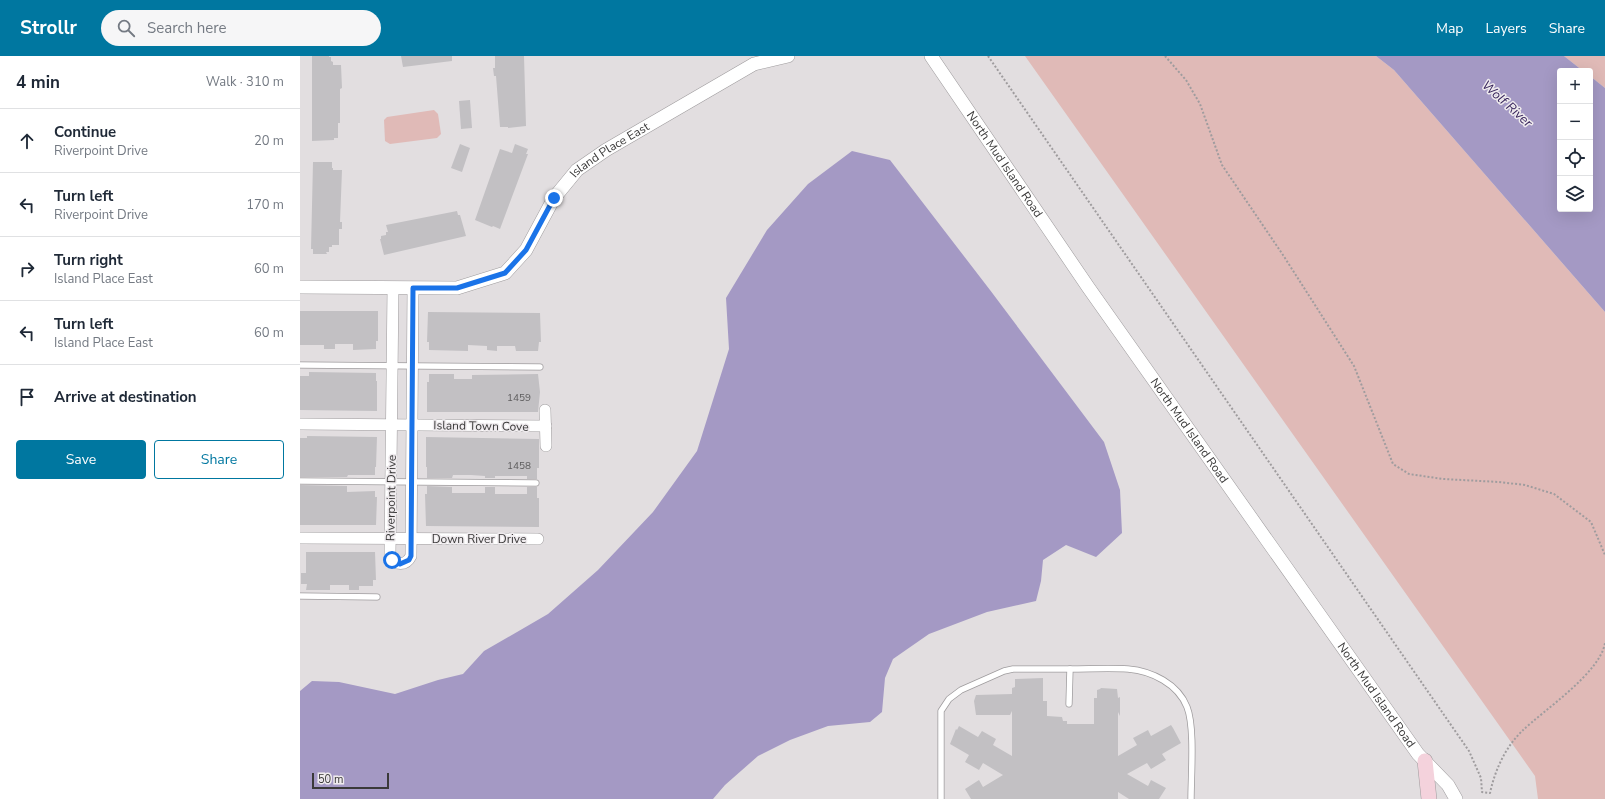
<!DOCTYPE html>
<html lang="en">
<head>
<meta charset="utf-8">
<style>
  :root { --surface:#fff; --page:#f6f6f7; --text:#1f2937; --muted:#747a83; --line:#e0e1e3; --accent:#0077a0 }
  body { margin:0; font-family:"Nunito Sans",sans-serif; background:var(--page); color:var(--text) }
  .controls { position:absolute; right:12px; top:12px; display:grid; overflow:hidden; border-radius:4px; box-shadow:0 4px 16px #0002 }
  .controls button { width:36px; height:36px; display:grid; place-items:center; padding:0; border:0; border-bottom:1px solid var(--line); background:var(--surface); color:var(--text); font:20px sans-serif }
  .scale { position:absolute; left:12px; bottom:10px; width:77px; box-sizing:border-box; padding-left:4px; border:2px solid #3a3939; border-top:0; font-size:11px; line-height:14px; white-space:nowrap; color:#3a3939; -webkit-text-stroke:3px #efebee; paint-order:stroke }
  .stop { position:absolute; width:12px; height:12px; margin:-9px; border:3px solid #1a73e8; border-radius:50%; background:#fff }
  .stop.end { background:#1a73e8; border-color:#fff; box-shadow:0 1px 4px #0008 }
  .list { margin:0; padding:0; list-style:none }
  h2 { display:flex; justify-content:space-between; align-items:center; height:52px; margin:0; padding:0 16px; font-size:17px }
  h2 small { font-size:13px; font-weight:400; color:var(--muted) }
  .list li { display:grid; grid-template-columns:26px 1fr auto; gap:12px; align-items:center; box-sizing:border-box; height:64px; padding:0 16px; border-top:1px solid var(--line) }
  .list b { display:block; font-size:15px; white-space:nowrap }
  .list p { margin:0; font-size:13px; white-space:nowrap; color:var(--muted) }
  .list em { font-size:13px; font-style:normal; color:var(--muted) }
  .actions { display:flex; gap:8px; padding:12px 16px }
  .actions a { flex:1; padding:9px 0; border:1px solid var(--accent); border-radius:4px; text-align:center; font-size:14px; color:var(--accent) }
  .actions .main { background:var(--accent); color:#fff }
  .icon { flex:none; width:22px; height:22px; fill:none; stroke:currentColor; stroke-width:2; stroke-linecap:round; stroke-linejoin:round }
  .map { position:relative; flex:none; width:1305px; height:743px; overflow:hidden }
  header { display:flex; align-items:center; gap:24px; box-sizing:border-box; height:56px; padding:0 20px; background:var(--accent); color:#fff }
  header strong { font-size:19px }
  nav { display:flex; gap:22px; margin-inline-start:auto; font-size:14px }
  .search { width:280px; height:36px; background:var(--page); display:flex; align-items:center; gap:10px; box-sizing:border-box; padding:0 14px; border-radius:22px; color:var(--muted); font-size:15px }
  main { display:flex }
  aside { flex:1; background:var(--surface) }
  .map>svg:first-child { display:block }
  .green { fill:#e0bab7 }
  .water { fill:#a499c4 }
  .building { fill:#c2c0c3 }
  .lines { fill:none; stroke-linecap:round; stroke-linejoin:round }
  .service-casing { stroke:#9e9b9d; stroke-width:7 }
  .minor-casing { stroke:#9e9b9d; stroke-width:12 }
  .tertiary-casing { stroke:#9e9b9d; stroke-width:14 }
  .secondary-casing { stroke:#9e9b9d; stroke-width:16 }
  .path { stroke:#9f9c9e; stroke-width:2; stroke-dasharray:2 2; stroke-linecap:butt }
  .service { stroke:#fff; stroke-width:5.5 }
  .minor { stroke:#fff; stroke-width:11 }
  .tertiary { stroke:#fff; stroke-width:13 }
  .secondary { stroke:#f4d2dc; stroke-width:15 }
  .route { stroke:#1a73e8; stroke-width:5 }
  .labels { text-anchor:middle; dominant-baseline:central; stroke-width:3; stroke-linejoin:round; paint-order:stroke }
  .number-label { font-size:10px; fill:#5c5b5c }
  .street-label { font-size:12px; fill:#3a3939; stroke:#efebee }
  .water-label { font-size:13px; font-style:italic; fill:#39265d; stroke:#efebee }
</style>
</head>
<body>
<header>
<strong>Strollr</strong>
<div class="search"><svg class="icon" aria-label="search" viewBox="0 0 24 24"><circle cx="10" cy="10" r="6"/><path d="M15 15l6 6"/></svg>Search here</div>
<nav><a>Map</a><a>Layers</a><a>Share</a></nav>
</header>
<main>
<aside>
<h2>4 min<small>Walk · 310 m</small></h2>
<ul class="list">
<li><svg class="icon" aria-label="ahead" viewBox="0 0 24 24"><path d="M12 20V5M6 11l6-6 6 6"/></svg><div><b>Continue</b><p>Riverpoint Drive</p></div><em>20 m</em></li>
<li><svg class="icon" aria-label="left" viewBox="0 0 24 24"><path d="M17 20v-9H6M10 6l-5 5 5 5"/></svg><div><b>Turn left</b><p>Riverpoint Drive</p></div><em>170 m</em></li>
<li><svg class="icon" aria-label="right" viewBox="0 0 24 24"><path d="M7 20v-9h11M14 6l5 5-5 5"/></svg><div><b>Turn right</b><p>Island Place East</p></div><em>60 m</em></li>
<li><svg class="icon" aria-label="left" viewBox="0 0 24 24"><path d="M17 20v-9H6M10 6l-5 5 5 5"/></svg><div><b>Turn left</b><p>Island Place East</p></div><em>60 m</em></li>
<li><svg class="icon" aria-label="arrive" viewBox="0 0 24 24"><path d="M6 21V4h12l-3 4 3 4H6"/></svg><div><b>Arrive at destination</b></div></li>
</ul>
<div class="actions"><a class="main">Save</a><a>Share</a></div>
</aside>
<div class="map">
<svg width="1305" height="743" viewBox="0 0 1305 743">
  <rect width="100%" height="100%" fill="#e2dee0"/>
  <g class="green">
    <path d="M725 0H1076L1094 14 1305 256V743H1238L1235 720Z"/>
    <path d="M1264 0H1305V32L1290 20V15H1283Z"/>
    <path d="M134 54 138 58 141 78 137 82 90 88 85 85 84 64 87 61Z"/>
  </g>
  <g class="water">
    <path d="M1076 0H1264L1283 15H1260V153H1290V20L1305 32V256L1094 14Z"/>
    <path d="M552 95 590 104 690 234 804 386 820 434 822 477 796 501 766 489 743 504 741 525 736 545 687 556 629 578 593 603 585 622 582 656 570 666 528 670 490 684 458 700 425 729 413 743H0V635L12 625 39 626 95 638 138 624 163 618 184 595 248 558 298 514 353 456 397 395 429 293 426 242 467 174 508 128Z"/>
  </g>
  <g class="building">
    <path d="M12 0H29V1H31V5L33 6V9H41L42 32 40 33V67H38V82H34V84L12 85Z"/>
    <path d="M101 0H152V5L103 11Z"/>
    <path d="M195 0H224L226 70 208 72V71H200L196 20H194L193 12H195Z"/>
    <path d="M170 44 172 72 161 73 159 45Z"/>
    <path d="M160 88 170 92 162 116 151 112Z"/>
    <path d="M215 88 228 93 226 98H228L200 173 193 170 192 171 175 164 200 93 212 97Z"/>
    <path d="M13 106H32V112H33V114H42L40 166H42V173H39V189H32V191H29V196H26L27 198H13V193H11Z"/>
    <path d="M157 155 158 159H160L166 180 84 199 80 183H81V180L86 179V176H88L86 169Z"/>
    <path d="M0 255H78V285H76V293L53 294V288H35V293H24V289H0Z"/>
    <path d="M128 256 240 257 241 286H239L238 295H216L215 290H197V295L187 294V290L168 289V295L129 294V286H127Z"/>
    <path d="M9 316 76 317V325H77V355L0 354V320H9Z"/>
    <path d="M129 318H154V323H172V319L238 318 240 336 238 356H127V326H129Z"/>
    <path d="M7 380 77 381 76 411H75V419H48L47 421H0V382H7Z"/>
    <path d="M126 381 239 383V412H237V423H227V420H195V422H185V420L171 419H153L152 422H127V411H126Z"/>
    <path d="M0 429 47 430V436L75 435V441H77L76 469H0Z"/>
    <path d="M127 430 152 431V437H185V431H195V438H227V431H237V442H239V471L126 470 125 438H127Z"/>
    <path d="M6 496H75L76 524H73V530H59V534H49V529H30V534H6L7 528H1V517H6Z"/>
    <path d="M743 622V645H747V660L762 661 763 665H767V668H794V642H797V634L800 633 801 632 817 633 818 642 820 641V660L818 656V700L837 689 833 682 848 674 851 680 871 669 873 672 881 687 862 698 866 704 851 713 847 707 827 718 848 730 851 724 866 732 859 743H829L818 736V743H671L665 733 679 724 683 731 703 719 683 707 679 714 665 706 669 699 650 688 656 673 657 674 659 670 678 681 682 675 696 683 693 689 712 700V655L710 659H676L674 645 676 639 712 638V632L715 631V623Z"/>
  </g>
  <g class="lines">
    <g class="service-casing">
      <g id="service">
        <path d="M0 309 240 311"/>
        <path d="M0 425 236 427"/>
        <path d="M0 540 77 541"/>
        <path d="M769 648 770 613C789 613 809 612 828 613 852 615 878 628 887 651 895 671 891 720 891 743"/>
        <path d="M641 743V655L649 643 661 634 704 615 713 613H770"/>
      </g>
    </g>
    <g class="minor-casing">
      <g id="minor">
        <path d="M93 232 90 500C95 510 106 510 111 500L113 232"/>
        <path d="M245 354 246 390"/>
        <path d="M0 368 246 370"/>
        <path d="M0 482 238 483"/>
      </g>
    </g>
    <g class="tertiary-casing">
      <g id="tertiary">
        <path id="s1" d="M631 0 788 231 1118 698 1148 729 1156 743"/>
        <path id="s2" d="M0 231 157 232 205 217 226 194 254 142 277 114 306 94 454 8 488 0"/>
      </g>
    </g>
    <g class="secondary-casing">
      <path id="secondary" d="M1125 705 1129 743"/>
    </g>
    <g class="path">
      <path d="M688 0 1169 695 1181 722 1182 736 1190 737C1195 714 1205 692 1222 675 1244 654 1300 617 1305 587"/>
      <path d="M865 0 886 24 900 48 922 109 983 199 1054 310 1093 408 1109 418 1143 423 1199 426 1225 429 1254 438 1291 466 1305 499"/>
    </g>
    <use href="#service" class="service"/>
    <use href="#minor" class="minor"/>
    <use href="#tertiary" class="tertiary"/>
    <use href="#secondary" class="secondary"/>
  </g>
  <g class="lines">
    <path class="route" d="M92 504 100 508 109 504 111 500 113 232H157L205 217 226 194 254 142"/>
  </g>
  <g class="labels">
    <g class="number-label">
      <text x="219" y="342">1459</text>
      <text x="219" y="410">1458</text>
    </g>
    <g class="street-label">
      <text stroke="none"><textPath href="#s2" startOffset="372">Island Place East</textPath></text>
      <text stroke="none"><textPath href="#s1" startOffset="131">North Mud Island Road</textPath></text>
      <text transform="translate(181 370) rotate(1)">Island Town Cove</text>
      <text stroke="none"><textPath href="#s1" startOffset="455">North Mud Island Road</textPath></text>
      <text transform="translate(91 442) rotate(-89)">Riverpoint Drive</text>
      <text x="179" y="483">Down River Drive</text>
      <text stroke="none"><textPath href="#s1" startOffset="779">North Mud Island Road</textPath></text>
    </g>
    <g class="water-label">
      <text transform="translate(1207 48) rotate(42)">Wolf River</text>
    </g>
  </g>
</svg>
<div class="controls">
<button>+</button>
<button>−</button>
<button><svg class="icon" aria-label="locate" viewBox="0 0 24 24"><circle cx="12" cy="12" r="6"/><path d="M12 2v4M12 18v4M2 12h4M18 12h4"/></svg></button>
<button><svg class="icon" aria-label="layers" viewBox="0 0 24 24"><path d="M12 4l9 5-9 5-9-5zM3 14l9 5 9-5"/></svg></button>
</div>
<div class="scale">50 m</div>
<div class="stop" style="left:92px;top:504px"></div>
<div class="stop end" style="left:254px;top:142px"></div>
</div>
</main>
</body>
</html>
